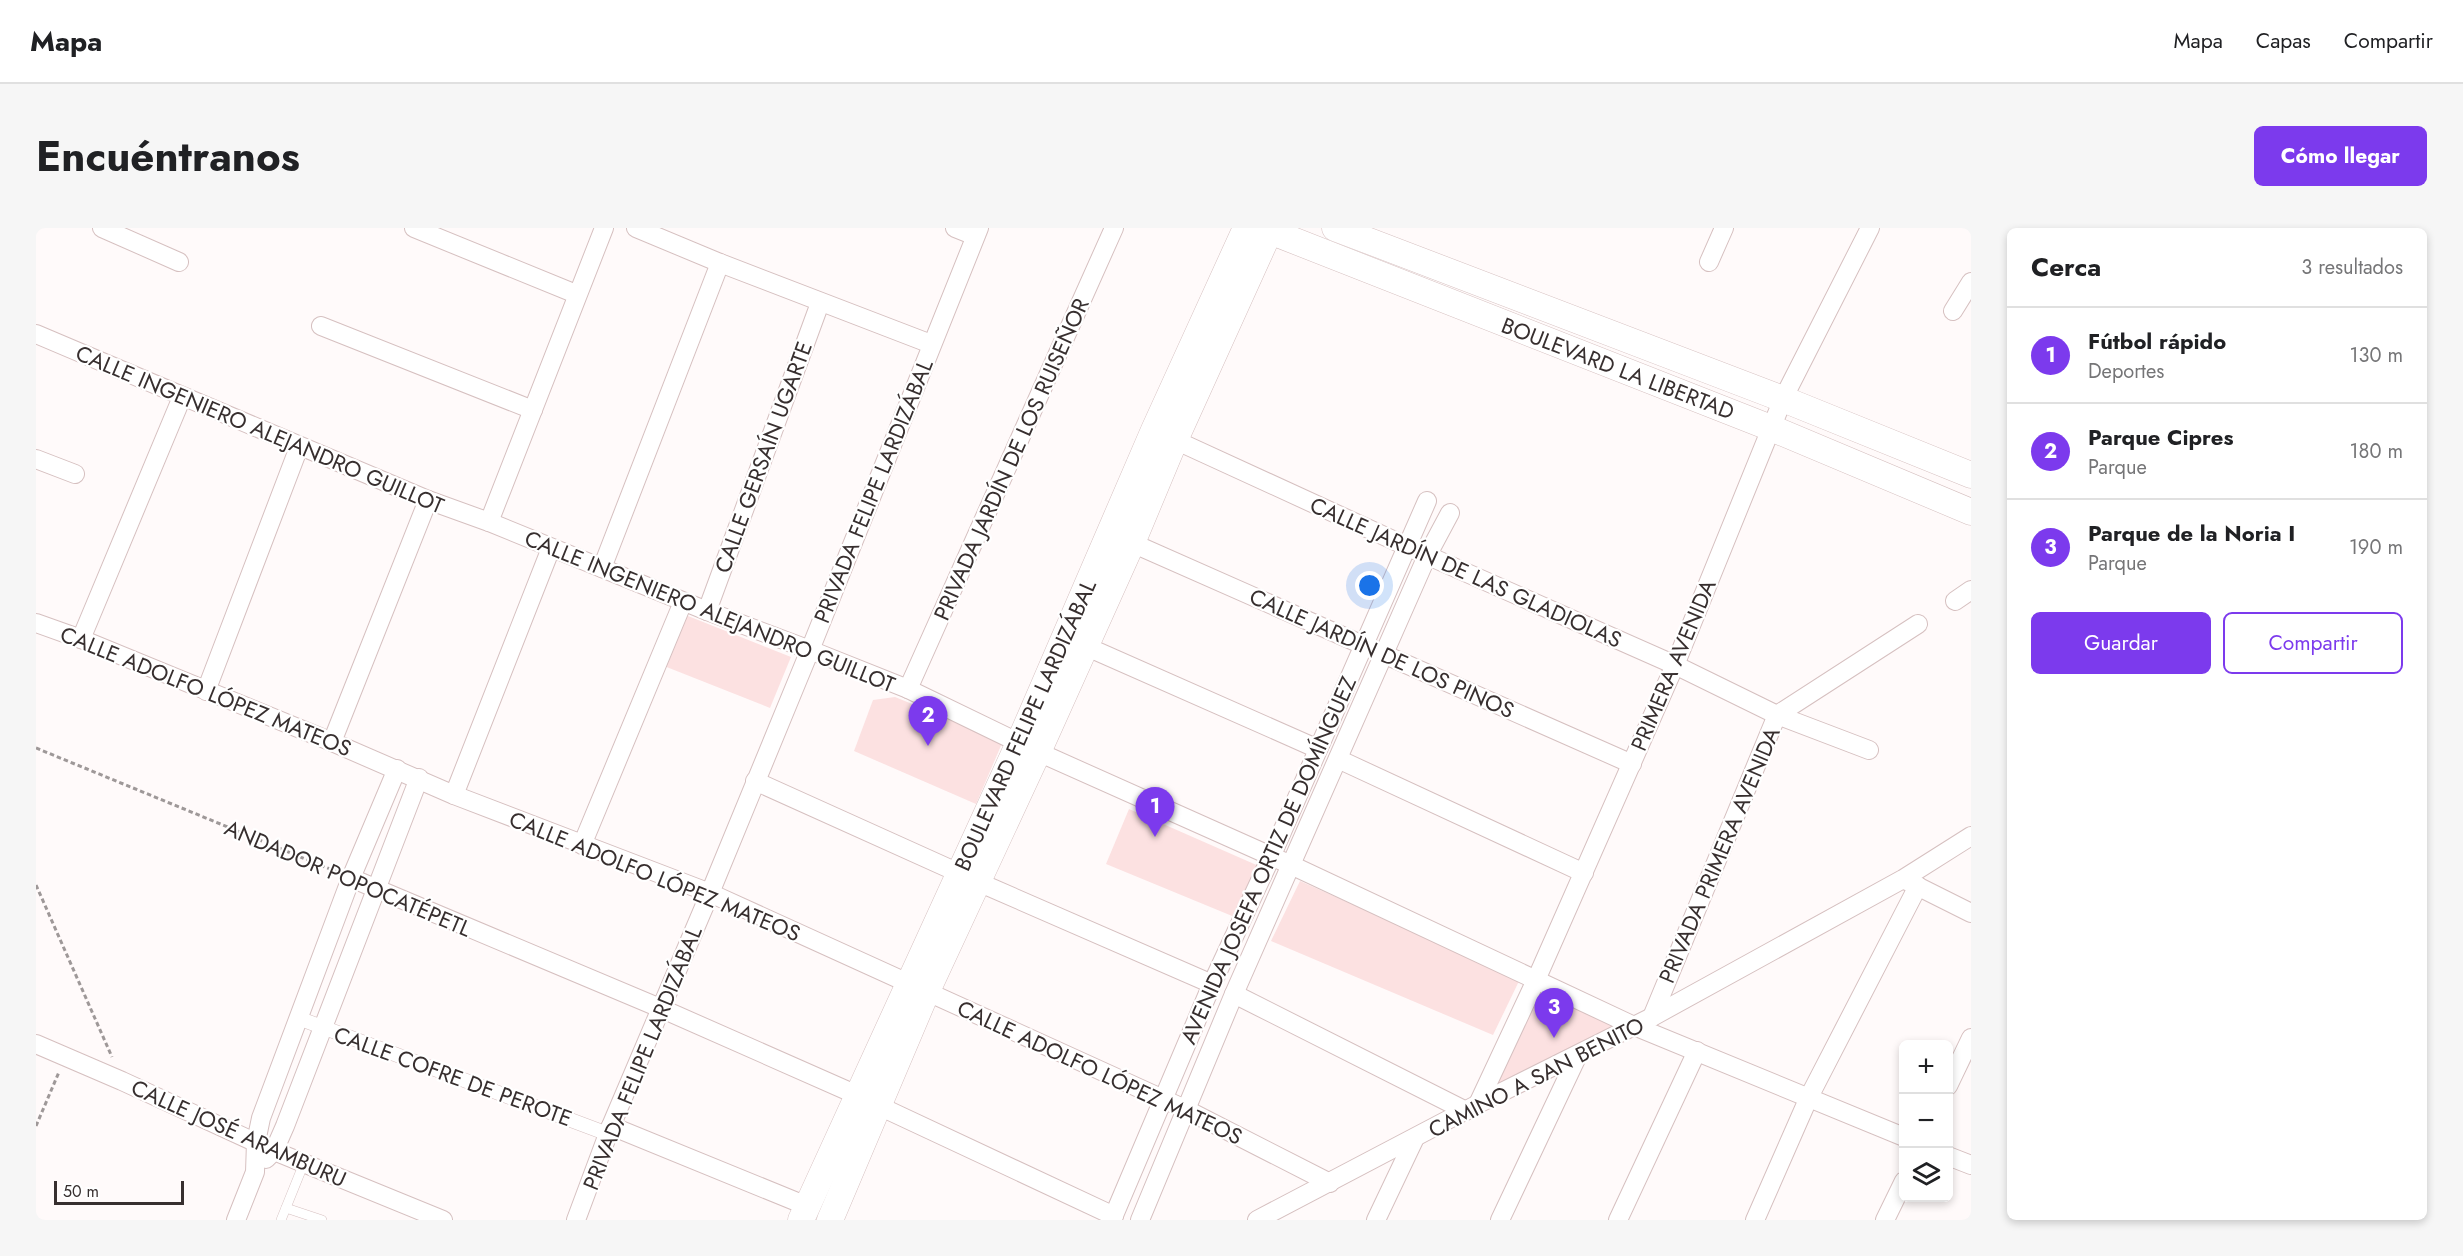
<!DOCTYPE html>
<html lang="es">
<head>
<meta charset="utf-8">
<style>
  :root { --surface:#fff; --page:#f6f6f6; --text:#202124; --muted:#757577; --line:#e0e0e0; --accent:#7c3aed }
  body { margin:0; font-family:Jost,sans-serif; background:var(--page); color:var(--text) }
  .controls { position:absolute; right:18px; bottom:18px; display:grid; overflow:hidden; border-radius:9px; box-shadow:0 3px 9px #0003 }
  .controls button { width:54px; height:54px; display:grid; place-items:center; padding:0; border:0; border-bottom:2px solid var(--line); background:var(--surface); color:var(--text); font:30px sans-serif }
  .scale { position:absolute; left:18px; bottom:15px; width:130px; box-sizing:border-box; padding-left:6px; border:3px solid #372f2f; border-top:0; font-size:16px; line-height:21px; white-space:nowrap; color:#372f2f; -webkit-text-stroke:4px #fff; paint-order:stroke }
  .you { position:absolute; left:1334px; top:358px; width:21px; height:21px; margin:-15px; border:4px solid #fff; border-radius:50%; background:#1a73e8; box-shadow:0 0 0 9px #1a73e833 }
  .badge { display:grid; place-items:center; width:39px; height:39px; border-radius:50%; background:var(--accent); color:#fff; font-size:20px; font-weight:700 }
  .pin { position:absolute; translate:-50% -50px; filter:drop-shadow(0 2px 3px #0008) }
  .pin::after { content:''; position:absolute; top:32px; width:21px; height:18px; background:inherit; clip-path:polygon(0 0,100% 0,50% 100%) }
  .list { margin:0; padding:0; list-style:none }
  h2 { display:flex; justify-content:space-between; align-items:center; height:78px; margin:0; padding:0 24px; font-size:26px }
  h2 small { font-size:20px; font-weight:400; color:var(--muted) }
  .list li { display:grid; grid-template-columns:39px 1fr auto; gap:18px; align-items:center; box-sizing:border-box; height:96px; padding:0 24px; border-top:2px solid var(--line) }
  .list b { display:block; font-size:22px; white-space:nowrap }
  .list p { margin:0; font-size:20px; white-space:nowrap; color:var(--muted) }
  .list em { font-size:20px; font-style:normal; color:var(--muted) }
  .actions { display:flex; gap:12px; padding:18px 24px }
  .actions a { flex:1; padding:14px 0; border:2px solid var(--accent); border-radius:9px; text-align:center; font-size:21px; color:var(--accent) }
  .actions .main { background:var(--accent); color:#fff }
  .icon { flex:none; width:33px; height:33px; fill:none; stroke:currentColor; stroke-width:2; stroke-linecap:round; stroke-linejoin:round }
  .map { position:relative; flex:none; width:1935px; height:992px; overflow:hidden; border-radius:9px }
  header { display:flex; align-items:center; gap:36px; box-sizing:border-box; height:84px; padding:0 30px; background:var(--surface); border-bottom:2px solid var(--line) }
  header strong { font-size:28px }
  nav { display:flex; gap:33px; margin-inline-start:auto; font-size:21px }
  .intro { display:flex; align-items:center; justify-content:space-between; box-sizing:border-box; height:144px; padding:0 36px }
  h1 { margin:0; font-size:42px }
  .button { padding:15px 27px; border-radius:9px; background:var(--accent); color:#fff; font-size:21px; font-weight:700 }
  main { display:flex; gap:36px; padding:0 36px }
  aside { flex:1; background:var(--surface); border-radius:9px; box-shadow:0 3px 9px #0003 }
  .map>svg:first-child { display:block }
  .green { fill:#fce1e1 }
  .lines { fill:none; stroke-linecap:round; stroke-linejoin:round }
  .service-casing { stroke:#d6c0c0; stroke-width:10 }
  .pedestrian-casing { stroke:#d6c0c0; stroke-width:15 }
  .minor-casing { stroke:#d6c0c0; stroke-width:20 }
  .secondary-casing { stroke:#d6c0c0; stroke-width:27 }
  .path { stroke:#9e9898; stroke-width:3; stroke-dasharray:4.5 3; stroke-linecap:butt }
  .service { stroke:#fff; stroke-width:9 }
  .pedestrian { stroke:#fff; stroke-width:14 }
  .minor { stroke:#fff; stroke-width:18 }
  .secondary { stroke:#fff; stroke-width:26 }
  .labels { text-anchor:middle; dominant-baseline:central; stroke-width:4.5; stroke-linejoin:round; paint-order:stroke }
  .street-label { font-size:22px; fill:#372f2f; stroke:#fff }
</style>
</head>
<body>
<header>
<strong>Mapa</strong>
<nav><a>Mapa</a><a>Capas</a><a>Compartir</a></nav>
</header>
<div class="intro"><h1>Encuéntranos</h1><a class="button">Cómo llegar</a></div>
<main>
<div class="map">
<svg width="1935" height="992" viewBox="0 0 1935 992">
  <rect width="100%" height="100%" fill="#fffafa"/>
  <g class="green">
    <path d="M647 386 755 429 734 480 628 438Z"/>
    <path d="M859 469 967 513 940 576 818 523 837 472Z"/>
    <path d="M1093 581 1225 639 1201 690 1070 636Z"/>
    <path d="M1264 653 1484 751 1457 807 1235 713Z"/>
    <path d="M1507 764 1582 796 1453 862Z"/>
  </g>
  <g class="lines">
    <g class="service-casing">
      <g id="service">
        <path d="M250 980 286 992"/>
        <path d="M245 992 268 935"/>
      </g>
    </g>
    <g class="pedestrian-casing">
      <path id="pedestrian" d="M262 790 572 906"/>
    </g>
    <g class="minor-casing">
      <g id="minor">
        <path d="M66 0 143 34"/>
        <path d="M378 0 540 66"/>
        <path d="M600 0 684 35 895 116"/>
        <path d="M919 0 939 8"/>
        <path d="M1673 34 1688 0"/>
        <path d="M1917 83 1935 54"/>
        <path d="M285 98 497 182"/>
        <path d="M0 106 392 272 453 294 671 383 774 422 872 461 1002 524 1255 637 1598 798 1868 909"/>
        <path d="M1128 207 1370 318 1639 437 1741 487 1833 522"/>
        <path d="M0 231 39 246"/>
        <path d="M453 294 568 0"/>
        <path d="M1096 315 1596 536"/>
        <path d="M566 340 684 35"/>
        <path d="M1919 373 1935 362"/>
        <path d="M671 383 784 75"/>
        <path d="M0 395 45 411 296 514 418 567 674 665 1149 881 1294 955"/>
        <path d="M45 411 146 169"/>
        <path d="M1049 418 1282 521"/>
        <path d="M872 461 1078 0"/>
        <path d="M170 463 263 219"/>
        <path d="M296 514 392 272"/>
        <path d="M1302 531 1548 645"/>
        <path d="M719 553 923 645"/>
        <path d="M418 567 515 320"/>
        <path d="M546 617 647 374"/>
        <path d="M315 650 624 780 821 867"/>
        <path d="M1871 653 1935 685"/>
        <path d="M942 654 1176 756"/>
        <path d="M1198 766 1430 883"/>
        <path d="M1616 789 1741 487 1882 396"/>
        <path d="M0 816 86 853 238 923 407 992"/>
        <path d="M1912 858 1935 810"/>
        <path d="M1442 876 1500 752 1639 437 1747 171 1834 0"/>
        <path d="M843 878 1078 988"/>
        <path d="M575 898 771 978"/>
        <path d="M1912 928 1935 937"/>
        <path d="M230 931 238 923 249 898 383 550"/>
        <path d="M200 992 219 944 220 914 225 890 315 650 361 541"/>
        <path d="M540 992 575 898 674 665 774 422 943 0"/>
        <path d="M1076 992 1176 756 1235 629 1391 273"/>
        <path d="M1104 992 1198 766 1391 328 1414 285"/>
        <path d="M1221 992 1442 876 1616 789 1867 651 1935 608"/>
        <path d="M1340 992 1378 912"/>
        <path d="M1464 992 1542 827"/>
        <path d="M1582 992 1661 823"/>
        <path d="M1719 992 1773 869 1882 658"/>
        <path d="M1849 992 1868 953"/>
      </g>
    </g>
    <g class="secondary-casing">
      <g id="secondary">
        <path d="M1226 0 1735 200 1935 284"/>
        <path d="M1299 0 1747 171 1935 247"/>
        <path d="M765 992 983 515 1118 202 1210 0"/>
        <path d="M794 992 891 763 1002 524 1096 315 1139 212 1235 0"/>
      </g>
    </g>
    <g class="path">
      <path d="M0 520 301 644"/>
      <path d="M0 657 76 829"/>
      <path d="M0 898 23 844"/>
    </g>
    <use href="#service" class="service"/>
    <use href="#pedestrian" class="pedestrian"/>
    <use href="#minor" class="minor"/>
    <use href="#secondary" class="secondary"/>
  </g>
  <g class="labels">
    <g class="street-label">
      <text transform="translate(1582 140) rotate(21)">BOULEVARD LA LIBERTAD</text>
      <text transform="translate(224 201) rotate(23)">CALLE INGENIERO ALEJANDRO GUILLOT</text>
      <text transform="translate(727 229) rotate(-70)">CALLE GERSAÍN UGARTE</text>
      <text transform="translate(975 231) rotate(-66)">PRIVADA JARDÍN DE LOS RUISEÑOR</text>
      <text transform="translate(837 263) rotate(-68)">PRIVADA FELIPE LARDIZÁBAL</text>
      <text transform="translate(1430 344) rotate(24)">CALLE JARDÍN DE LAS GLADIOLAS</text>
      <text transform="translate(674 383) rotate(22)">CALLE INGENIERO ALEJANDRO GUILLOT</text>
      <text transform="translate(1346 425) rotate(24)">CALLE JARDÍN DE LOS PINOS</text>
      <text transform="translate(1637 437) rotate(-67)">PRIMERA AVENIDA</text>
      <text transform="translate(170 463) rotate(22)">CALLE ADOLFO LÓPEZ MATEOS</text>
      <text transform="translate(989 497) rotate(-66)">BOULEVARD FELIPE LARDIZÁBAL</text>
      <text transform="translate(1683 627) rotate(-67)">PRIVADA PRIMERA AVENIDA</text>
      <text transform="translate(1232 632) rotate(-66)">AVENIDA JOSEFA ORTIZ DE DOMÍNGUEZ</text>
      <text transform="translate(619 648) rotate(22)">CALLE ADOLFO LÓPEZ MATEOS</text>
      <text transform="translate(312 650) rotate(23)">ANDADOR POPOCATÉPETL</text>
      <text transform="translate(606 830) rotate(-68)">PRIVADA FELIPE LARDIZÁBAL</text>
      <text transform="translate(1064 844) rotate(25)">CALLE ADOLFO LÓPEZ MATEOS</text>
      <text transform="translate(417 848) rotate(20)">CALLE COFRE DE PEROTE</text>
      <text transform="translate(1500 849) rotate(-27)">CAMINO A SAN BENITO</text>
      <text transform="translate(203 905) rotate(24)">CALLE JOSÉ ARAMBURU</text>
    </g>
  </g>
</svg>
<div class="controls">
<button>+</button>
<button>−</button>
<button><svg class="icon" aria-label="layers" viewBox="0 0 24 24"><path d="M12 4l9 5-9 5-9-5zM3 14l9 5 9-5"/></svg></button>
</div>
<div class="scale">50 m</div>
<div class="you"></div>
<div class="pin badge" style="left:1119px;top:609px">1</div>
<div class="pin badge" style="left:892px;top:518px">2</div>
<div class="pin badge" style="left:1518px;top:810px">3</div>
</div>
<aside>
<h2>Cerca<small>3 resultados</small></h2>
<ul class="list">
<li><span class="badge">1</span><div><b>Fútbol rápido</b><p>Deportes</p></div><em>130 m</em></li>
<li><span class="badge">2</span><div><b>Parque Cipres</b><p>Parque</p></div><em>180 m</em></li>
<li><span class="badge">3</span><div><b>Parque de la Noria I</b><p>Parque</p></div><em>190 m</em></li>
</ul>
<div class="actions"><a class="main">Guardar</a><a>Compartir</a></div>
</aside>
</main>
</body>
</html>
